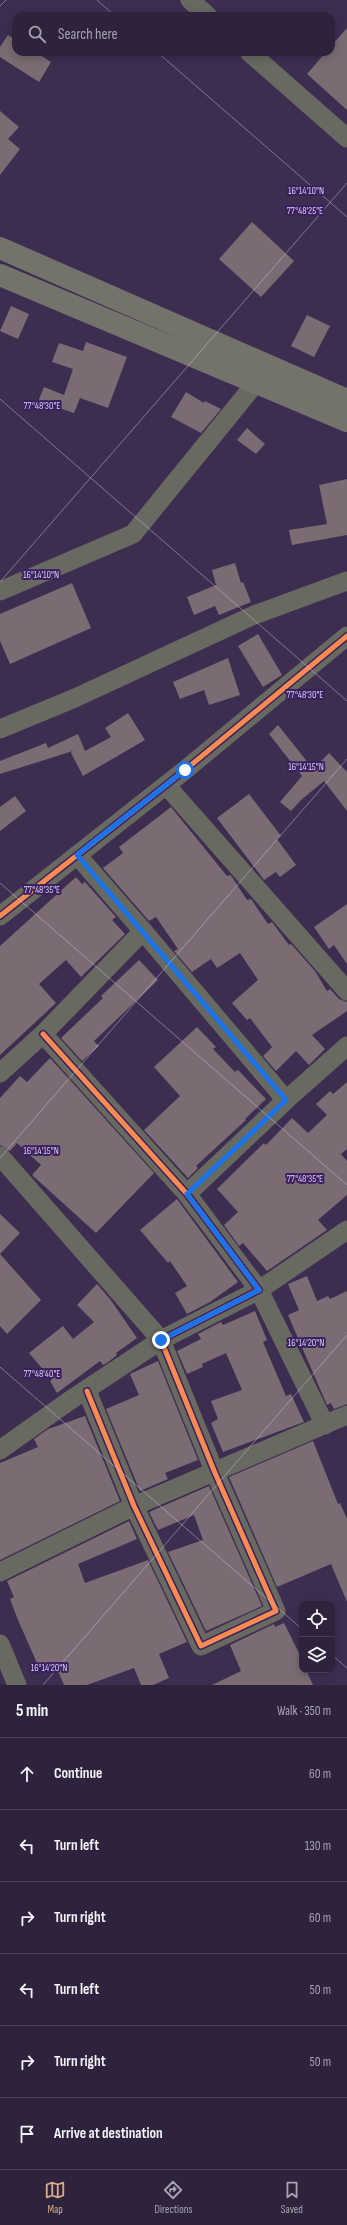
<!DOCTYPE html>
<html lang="en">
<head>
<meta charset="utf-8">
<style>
  :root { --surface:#2e223d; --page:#362a44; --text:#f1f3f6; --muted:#a7a4b0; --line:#493f57; --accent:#d6ab8b }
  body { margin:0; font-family:"Sofia Sans Condensed",sans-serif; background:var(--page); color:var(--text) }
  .controls { position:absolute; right:12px; bottom:12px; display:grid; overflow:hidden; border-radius:8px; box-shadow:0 2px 10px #0003 }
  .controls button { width:36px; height:36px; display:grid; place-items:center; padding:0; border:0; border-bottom:1px solid var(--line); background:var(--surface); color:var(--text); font:20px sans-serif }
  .stop { position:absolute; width:12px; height:12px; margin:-9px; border:3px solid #1a73e8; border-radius:50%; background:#fff }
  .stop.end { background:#1a73e8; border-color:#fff; box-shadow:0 1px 4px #0008 }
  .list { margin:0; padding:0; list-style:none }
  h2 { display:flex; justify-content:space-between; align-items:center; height:52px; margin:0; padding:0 16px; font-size:17px }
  h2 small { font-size:13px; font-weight:400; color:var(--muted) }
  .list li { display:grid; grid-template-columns:26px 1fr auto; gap:12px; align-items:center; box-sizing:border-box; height:72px; padding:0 16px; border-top:1px solid var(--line) }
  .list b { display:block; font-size:15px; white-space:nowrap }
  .list em { font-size:13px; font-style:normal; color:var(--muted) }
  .icon { flex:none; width:22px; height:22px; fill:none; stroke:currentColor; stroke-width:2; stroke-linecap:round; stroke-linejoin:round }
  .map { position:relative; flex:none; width:347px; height:1685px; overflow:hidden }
  .search { position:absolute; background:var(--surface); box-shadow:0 2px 10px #0003; left:12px; right:12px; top:12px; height:44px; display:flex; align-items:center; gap:10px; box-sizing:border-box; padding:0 14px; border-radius:12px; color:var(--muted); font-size:15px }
  .sheet { height:484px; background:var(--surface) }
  nav { display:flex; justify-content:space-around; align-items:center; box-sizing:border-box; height:56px; border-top:1px solid var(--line); background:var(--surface); font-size:11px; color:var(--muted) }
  nav a { display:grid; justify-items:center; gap:2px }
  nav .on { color:var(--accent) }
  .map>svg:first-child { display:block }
  .building { fill:#7b6b73 }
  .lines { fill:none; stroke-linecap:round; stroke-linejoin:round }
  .minor { stroke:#686961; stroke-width:19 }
  .major { stroke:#73736b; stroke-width:22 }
  .cycleway-casing { stroke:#3b205f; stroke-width:8 }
  .cycleway { stroke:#f68b52; stroke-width:5 }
  .route { stroke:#1a73e8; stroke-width:5 }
  .ticks { fill:none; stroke:#d7cbf1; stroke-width:1; stroke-opacity:0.45 }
  .ticks-label { font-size:10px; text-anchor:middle; fill:#d7cbf1; stroke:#3b205f; stroke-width:4; stroke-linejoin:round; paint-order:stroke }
</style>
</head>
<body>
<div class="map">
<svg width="347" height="1685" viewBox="0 0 347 1685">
  <rect width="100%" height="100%" fill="#3d2e51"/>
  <g class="building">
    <path d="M347 28V110L307 74 326 52H331V46Z"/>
    <path d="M8 35 16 40V52H35L51 62 39 82 0 57V47Z"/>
    <path d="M0 111 19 127 8 139 20 149 0 175Z"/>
    <path d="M252 222 294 261 261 297 219 259Z"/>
    <path d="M11 306 29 314 18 339 0 331Z"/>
    <path d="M307 315 330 326 314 357 291 346Z"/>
    <path d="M86 342 127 357 108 408 80 398 74 413 59 408 58 410 38 402 44 387 64 395 73 369 52 362 59 343 83 351Z"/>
    <path d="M186 392 204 403 205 401 221 409 201 433 171 417Z"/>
    <path d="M247 428 265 444 256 454 237 440Z"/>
    <path d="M347 479V535L292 545 289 530 327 524 319 485Z"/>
    <path d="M235 563 241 583 243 582 251 602 219 615 215 606 194 615 187 597 216 585 212 570Z"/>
    <path d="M72 583 91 628 10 664 0 641V614Z"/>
    <path d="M258 634 282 675 263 687 238 646Z"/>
    <path d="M228 658 240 695 209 705 204 690 180 699 173 682Z"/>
    <path d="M128 713 145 740 83 776 71 753 73 751 0 774V761L46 743 48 748 78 734 85 751 111 737 105 728Z"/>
    <path d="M278 725 313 769 329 753 347 772V811L324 781 301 800 291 811 280 802 302 776 269 734Z"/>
    <path d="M249 794 281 836 277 839 296 865 280 877 276 872 264 880 217 818Z"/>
    <path d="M15 796 26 811 0 831V807Z"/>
    <path d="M171 807 227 876 230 875 232 877 247 900 251 899 268 924 272 922 289 945 291 944 315 971 327 991 330 989 339 999 347 1002V1011L312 1035 325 1049 309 1065 296 1051 276 1071 263 1056 272 1047 250 1018 247 1020 232 1003 258 980 240 953 217 968 211 959 192 972 174 951 178 949 156 917 149 921 103 868 123 853 119 847Z"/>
    <path d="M76 877 82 884 85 882 116 917 112 920 125 934 81 977 66 960 39 984 56 1003 0 1055V946Z"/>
    <path d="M347 904V964L334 945 329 949 314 927Z"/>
    <path d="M139 960 158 980 94 1041 99 1046 82 1061 61 1038 103 998 101 996Z"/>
    <path d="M197 1027 216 1047 213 1049 235 1072 238 1070 266 1099 245 1119 246 1120 196 1166 198 1168 188 1178 144 1130 180 1096 154 1067Z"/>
    <path d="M50 1058 154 1173 96 1233 32 1175 41 1165 17 1143 10 1151 0 1145V1098L20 1076 27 1082Z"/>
    <path d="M347 1082V1149L341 1154 347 1161V1195L318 1220 327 1230 267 1271 243 1243 239 1246 224 1225 238 1212 217 1189 264 1143 266 1145 292 1118 308 1133 327 1115 316 1104 330 1091 333 1094Z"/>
    <path d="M177 1199 238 1282 210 1302 187 1314 175 1293 187 1286 170 1261 168 1263 140 1230Z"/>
    <path d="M0 1214 20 1233 0 1254 41 1300 7 1334 0 1326Z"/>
    <path d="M307 1276 317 1301 328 1296 330 1299 347 1291V1404L334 1409 331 1403 327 1405 288 1315 299 1310 288 1284Z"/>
    <path d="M97 1284 110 1299 137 1338 116 1353 117 1355 107 1363 103 1365 100 1361 57 1393 50 1381 52 1380 29 1353 63 1326 73 1339 94 1322 77 1305Z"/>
    <path d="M255 1311 267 1340 263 1342 286 1396 291 1394 304 1422 223 1452 211 1423 218 1419 211 1401 242 1390 226 1353 202 1364 203 1367 187 1374 177 1351 201 1339 198 1334 221 1322 223 1325Z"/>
    <path d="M158 1361 198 1460 165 1473 168 1479 140 1491 106 1409 139 1395 130 1374Z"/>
    <path d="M85 1416 120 1501 0 1560V1463L38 1447 34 1439 48 1429Z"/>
    <path d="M313 1441 338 1504 340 1503 347 1519V1602L331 1564 277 1587 229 1477Z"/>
    <path d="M209 1486 262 1606 206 1631 168 1552 203 1540 194 1515 158 1530 149 1512Z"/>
    <path d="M129 1521 137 1539 78 1564 85 1583 148 1560 187 1642 159 1654 169 1678 153 1685H141L134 1668 87 1685H64L55 1664 40 1670 18 1620 10 1599 14 1597 7 1581Z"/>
    <path d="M284 1623 302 1659V1670H306L313 1685H212L241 1671 230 1645 274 1624 275 1627Z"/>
  </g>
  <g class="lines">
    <g class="minor">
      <path d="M190 0 208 16"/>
      <path d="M249 52 347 138"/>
      <path d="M0 591 133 534 255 384"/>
      <path d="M0 729 75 698 254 615 347 581"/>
      <path d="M166 785 347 991"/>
      <path d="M0 916 185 770 347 636"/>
      <path d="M143 931 286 1100 347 1046"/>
      <path d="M43 1034 187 1194 259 1290 161 1340 215 1473 276 1611 201 1646 134 1506 87 1391"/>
      <path d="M0 1073 43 1034 143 931 77 855"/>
      <path d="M0 1156 161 1340 69 1401 0 1450"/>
      <path d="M187 1194 286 1100"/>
      <path d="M325 1425 259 1290 347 1230"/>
      <path d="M0 1572 134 1506 347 1415"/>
      <path d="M0 1644 17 1685"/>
    </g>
    <g class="major">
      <path d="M0 248 347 400"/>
      <path d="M0 275 347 421"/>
    </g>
    <g class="cycleway-casing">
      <g id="cycleway">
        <path d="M0 916 185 770 347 636"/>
        <path d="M43 1034 187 1194 259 1290 161 1340 215 1473 276 1611 201 1646 134 1506 87 1391"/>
      </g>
    </g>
    <use href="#cycleway" class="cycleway"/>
  </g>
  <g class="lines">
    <path class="route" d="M161 1340 259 1290 187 1194 286 1100 77 855 185 770"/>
  </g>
  <path class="ticks" d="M97 0 115 16M0 6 6 0M157 52 347 217M0 399 347 701M0 582 347 183M0 883 347 1185M0 1158 347 759M0 1367 302 1629M332 1655 347 1668M43 1685 347 1335"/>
  <g class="ticks-label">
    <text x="306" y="194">16°14'10"N</text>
    <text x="305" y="214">77°48'25"E</text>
    <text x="42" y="409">77°48'30"E</text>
    <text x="41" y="578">16°14'10"N</text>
    <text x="305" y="698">77°48'30"E</text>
    <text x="306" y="770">16°14'15"N</text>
    <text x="42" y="893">77°48'35"E</text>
    <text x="41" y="1154">16°14'15"N</text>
    <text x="305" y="1182">77°48'35"E</text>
    <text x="306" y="1346">16°14'20"N</text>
    <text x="42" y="1377">77°48'40"E</text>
    <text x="49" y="1671">16°14'20"N</text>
  </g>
</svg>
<div class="controls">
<button><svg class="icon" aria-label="locate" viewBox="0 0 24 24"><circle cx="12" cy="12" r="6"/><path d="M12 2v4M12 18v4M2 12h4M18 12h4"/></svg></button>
<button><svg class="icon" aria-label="layers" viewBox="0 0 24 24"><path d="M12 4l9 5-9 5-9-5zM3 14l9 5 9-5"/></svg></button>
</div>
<div class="stop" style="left:185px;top:770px"></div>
<div class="stop end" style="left:161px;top:1340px"></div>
<div class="search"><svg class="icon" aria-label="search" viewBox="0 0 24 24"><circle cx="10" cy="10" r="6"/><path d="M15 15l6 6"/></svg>Search here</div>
</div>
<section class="sheet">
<h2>5 min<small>Walk · 350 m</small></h2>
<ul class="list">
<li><svg class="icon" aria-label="ahead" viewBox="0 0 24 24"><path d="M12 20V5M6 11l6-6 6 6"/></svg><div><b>Continue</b></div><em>60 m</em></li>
<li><svg class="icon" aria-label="left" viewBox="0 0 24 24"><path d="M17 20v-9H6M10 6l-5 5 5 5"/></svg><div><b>Turn left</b></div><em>130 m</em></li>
<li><svg class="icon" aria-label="right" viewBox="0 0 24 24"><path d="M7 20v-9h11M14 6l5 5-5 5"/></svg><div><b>Turn right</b></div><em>60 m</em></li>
<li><svg class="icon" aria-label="left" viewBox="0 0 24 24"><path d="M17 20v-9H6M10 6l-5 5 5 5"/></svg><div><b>Turn left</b></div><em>50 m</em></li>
<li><svg class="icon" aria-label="right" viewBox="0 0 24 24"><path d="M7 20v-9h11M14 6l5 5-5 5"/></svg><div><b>Turn right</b></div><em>50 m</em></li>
<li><svg class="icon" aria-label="arrive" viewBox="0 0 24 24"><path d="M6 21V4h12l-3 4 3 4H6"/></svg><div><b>Arrive at destination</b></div></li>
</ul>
</section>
<nav>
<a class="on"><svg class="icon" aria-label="map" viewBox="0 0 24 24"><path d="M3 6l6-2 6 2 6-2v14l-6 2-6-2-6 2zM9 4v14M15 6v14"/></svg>Map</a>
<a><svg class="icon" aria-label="directions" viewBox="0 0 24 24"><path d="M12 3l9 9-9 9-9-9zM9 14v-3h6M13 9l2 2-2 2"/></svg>Directions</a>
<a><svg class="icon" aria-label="saved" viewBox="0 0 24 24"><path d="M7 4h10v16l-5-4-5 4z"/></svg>Saved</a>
</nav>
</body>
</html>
